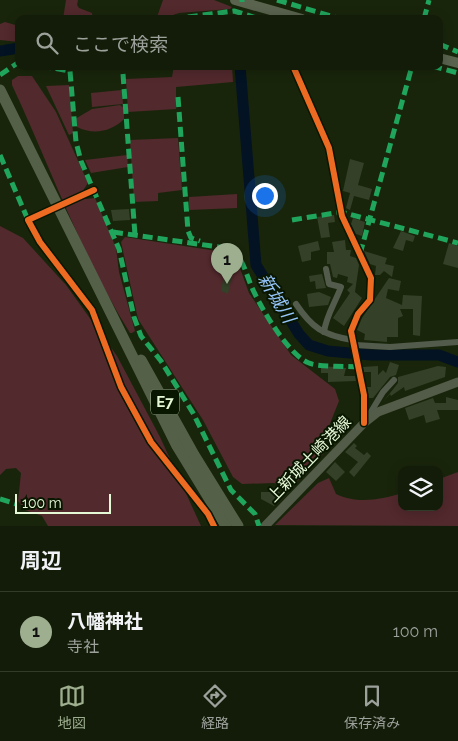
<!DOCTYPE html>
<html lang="ja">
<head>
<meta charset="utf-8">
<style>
  :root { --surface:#131c08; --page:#1c2512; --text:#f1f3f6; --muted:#9da19c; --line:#323a29; --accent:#9eaf8f }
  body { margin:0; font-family:Raleway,"Noto Sans JP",sans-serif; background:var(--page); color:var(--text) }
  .controls { position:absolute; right:15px; bottom:15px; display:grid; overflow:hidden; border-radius:10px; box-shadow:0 2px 12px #0003 }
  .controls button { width:45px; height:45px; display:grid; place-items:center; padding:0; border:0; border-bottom:1px solid var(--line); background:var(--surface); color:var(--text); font:25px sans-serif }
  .scale { position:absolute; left:15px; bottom:12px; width:96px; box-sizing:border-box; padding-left:5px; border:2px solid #e6f9d6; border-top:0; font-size:14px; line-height:18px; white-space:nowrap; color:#e6f9d6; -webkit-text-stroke:4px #091600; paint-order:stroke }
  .you { position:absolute; left:264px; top:195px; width:18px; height:18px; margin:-12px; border:4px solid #fff; border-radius:50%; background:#1a73e8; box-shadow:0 0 0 8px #1a73e833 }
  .badge { display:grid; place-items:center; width:32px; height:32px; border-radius:50%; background:var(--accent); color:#111; font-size:16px; font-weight:700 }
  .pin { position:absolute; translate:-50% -41px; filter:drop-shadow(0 1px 2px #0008) }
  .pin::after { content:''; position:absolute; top:26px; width:18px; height:15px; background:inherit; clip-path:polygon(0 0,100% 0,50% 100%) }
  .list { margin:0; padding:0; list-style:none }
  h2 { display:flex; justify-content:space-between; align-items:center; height:65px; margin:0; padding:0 20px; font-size:21px }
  h2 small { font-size:16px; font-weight:400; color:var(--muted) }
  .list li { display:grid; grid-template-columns:32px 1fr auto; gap:15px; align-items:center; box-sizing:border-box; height:80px; padding:0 20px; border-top:1px solid var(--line) }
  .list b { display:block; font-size:19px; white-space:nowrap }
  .list p { margin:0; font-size:16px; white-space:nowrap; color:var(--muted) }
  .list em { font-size:16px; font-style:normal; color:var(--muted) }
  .icon { flex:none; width:28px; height:28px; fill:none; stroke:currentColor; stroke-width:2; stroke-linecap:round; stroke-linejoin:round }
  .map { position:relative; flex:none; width:458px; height:526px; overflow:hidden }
  .search { position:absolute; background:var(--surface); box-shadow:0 2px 12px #0003; left:15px; right:15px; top:15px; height:55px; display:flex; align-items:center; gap:12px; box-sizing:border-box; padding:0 18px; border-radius:10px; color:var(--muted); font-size:19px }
  .sheet { height:145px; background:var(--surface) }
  nav { display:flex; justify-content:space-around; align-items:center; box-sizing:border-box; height:70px; border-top:1px solid var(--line); background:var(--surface); font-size:14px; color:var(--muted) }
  nav a { display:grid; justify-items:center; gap:2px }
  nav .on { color:var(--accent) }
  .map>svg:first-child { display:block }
  .green { fill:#52292d }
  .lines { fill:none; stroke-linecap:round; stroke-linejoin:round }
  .river { stroke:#031323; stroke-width:11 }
  .building { fill:#344027 }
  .street-tunnel { stroke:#384529; stroke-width:6; stroke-dasharray:6 3; stroke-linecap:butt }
  .street { stroke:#535b4c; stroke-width:6 }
  .secondary { stroke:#525c48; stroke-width:9 }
  .primary { stroke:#59634e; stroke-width:10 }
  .highway { stroke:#546047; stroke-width:11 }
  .quiet { stroke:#20a55d; stroke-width:5; stroke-dasharray:10 5; stroke-linecap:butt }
  .cycleway-casing { stroke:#091600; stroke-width:9 }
  .cycleway { stroke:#ed6a23; stroke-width:6 }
  .labels { text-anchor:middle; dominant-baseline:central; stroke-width:4; stroke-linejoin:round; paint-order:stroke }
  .shield { fill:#091600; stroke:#a4b596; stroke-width:1 }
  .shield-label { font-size:15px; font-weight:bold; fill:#e6f9d6 }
  .street-label { font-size:16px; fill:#e6f9d6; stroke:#091600 }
  .water-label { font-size:18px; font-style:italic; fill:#95c5f9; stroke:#091600 }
</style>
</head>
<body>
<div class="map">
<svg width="458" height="526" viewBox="0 0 458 526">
  <rect width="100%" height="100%" fill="#19250b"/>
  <g class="green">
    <path d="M66 0H78L77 5 79 8 92 13 93 19H63Z"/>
    <path d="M163 0H214L232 7 230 9 179 13 164 18 157 17Z"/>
    <path d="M5 22 19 26V42L0 40V24Z"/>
    <path d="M174 66H232L233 82 176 87V109L128 112 126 79 172 77Z"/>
    <path d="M18 76H32L56 112 88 183 82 192 86 199 95 198 116 248 119 272 135 331 132 333H130C81 255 51 168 12 85V80Z"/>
    <path d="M69 85 73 133 69 135 46 86Z"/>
    <path d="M122 90 123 104 92 107 91 93Z"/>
    <path d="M120 105 124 108V119C111 132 93 135 77 127L75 119 92 109Z"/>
    <path d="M178 138 182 190 158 193V201L134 202 130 140Z"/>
    <path d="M127 155 128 167 91 173 85 160Z"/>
    <path d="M237 194V208L189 210V197Z"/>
    <path d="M0 226 23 238 66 285 117 356 160 437 201 526H48L42 516 25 510 18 501 21 473 16 468 6 469 0 475Z"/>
    <path d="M125 237 230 253 237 260 249 293 291 355 335 389 339 401 327 431 324 453 291 488H285L274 483 242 484 233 477 203 420 138 319 121 242Z"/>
    <path d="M458 472V526L275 525 318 483 329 478 336 494C356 504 381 500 402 493V507H439V479Z"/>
  </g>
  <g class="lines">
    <g class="river">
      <path d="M0 51 19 48"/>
      <path d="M240 66 256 265 299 334 309 345 328 351 371 355H439L458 362"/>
    </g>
  </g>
  <g class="building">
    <path d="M350 159 364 163 358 185 372 189 369 200 354 196 350 210 346 208 350 193 343 191Z"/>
    <path d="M129 209 130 220 113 221 111 210Z"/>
    <path d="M334 215 335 222 328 223 330 237 321 238 317 217Z"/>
    <path d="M353 218 365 222 362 236 356 234 351 224Z"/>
    <path d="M401 231 415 236 413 242 406 240 403 251 393 248Z"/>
    <path d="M345 240 346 250H351L350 256 356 258 359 265 355 292 362 298 344 326 333 318 350 293 347 290 353 284 347 282 348 277 338 274 337 278 333 277 330 264H327V252H334L332 242Z"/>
    <path d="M318 241 320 250 311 252V260L302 262 298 246Z"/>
    <path d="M449 243 458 246V268L443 264Z"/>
    <path d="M364 251 387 258 385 264 394 266 392 277 384 271 380 275H375L376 266 370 264Z"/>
    <path d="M224 274 232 276 228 294 221 291Z"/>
    <path d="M322 274 326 288 316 289 315 281 310 282 309 276Z"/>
    <path d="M389 278 401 281 399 291 388 289 386 298 402 305 403 295 422 296 420 336 413 335V309H400L403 316 398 318V337H387V342L364 340 365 334 357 330 362 318Z"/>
    <path d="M319 292 331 297 328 305 309 307 307 294Z"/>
    <path d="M390 362 399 365 396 375 390 377 373 398H369L367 387H371V372H364L363 367 378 366V375L383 370 386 373Z"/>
    <path d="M321 366 346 368 344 376H355L356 381 328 382V373H321Z"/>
    <path d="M438 366 446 367 445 377 405 391 404 387 391 396 390 394 383 402 398 383V377Z"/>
    <path d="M446 397 458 400V410H437L440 419 426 423 424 415 409 420 405 408 433 398 435 403H446Z"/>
    <path d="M354 443 357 446 355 448 364 455 367 452 371 456 354 477 349 472 358 462 345 452Z"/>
    <path d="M335 462 345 472 336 481 326 472Z"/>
    <path d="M274 488 282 494 274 506 261 499V492H271Z"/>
  </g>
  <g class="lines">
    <path class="street-tunnel" d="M38 216 80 197"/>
    <g class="street">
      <path d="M293 66 329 148 342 216 371 278 370 300 358 314 351 331 364 395V423"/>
      <path d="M80 197 94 190"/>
      <path d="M38 216 28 220 40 242 92 310 121 387 151 442 208 514 214 526"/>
      <path d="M296 304C312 328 323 335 352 340"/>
      <path d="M324 332C326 316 335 303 341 287L329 284 326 269"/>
      <path d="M355 345 390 347 458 342"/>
      <path d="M366 420 383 392 394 380"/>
    </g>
    <path class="secondary" d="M265 526 364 423 378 412 458 382"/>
    <g class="primary">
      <path d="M235 0 302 19"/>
      <path d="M439 58 458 63"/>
    </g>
    <g class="highway">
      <path d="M0 90 177 446 226 526"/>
      <path d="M141 360 194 455 238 526"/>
    </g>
    <g class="quiet">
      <path d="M277 0 341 19"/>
      <path d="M242 2V0"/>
      <path d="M173 19 234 11 260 19"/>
      <path d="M424 19 429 0"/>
      <path d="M439 44 458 52"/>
      <path d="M41 66 70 71 76 142 81 161 119 249 134 317 141 336 161 361 193 413 231 490 255 514 259 526"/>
      <path d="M432 66 458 73"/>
      <path d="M123 74 135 235"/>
      <path d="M0 75 19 62"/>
      <path d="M178 97 188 231 191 238 200 241"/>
      <path d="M0 155 28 220"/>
      <path d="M292 220 341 212 458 243"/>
      <path d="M113 232 233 249C245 262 247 279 255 294 264 313 290 356 309 363 317 367 347 366 359 367"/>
      <path d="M360 254 412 66"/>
      <path d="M0 499 16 504"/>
    </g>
    <g class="cycleway-casing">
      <g id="cycleway">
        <path d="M293 66 329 148 342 216 371 278 370 300 358 314 351 331 364 395V423"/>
        <path d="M94 190 28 220 40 242 92 310 121 387 151 442 208 514 214 526"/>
      </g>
    </g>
    <use href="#cycleway" class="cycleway"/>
  </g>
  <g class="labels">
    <rect class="shield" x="151" y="389.5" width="28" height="25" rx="4"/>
    <g class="shield-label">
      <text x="165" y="402">E7</text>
    </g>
    <g class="street-label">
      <text transform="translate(309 459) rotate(-46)">上新城土崎港線</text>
    </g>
    <g class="water-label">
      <text transform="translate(277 298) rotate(59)">新城川</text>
    </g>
  </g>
</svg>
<div class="controls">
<button><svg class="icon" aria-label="layers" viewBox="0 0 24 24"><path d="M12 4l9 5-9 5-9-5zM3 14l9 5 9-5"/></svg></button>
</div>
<div class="scale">100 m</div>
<div class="you"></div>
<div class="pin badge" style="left:227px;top:284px">1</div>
<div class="search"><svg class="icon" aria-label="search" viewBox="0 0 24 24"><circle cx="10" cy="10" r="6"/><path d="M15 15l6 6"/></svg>ここで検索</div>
</div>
<section class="sheet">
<h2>周辺<small></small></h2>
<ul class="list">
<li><span class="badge">1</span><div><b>八幡神社</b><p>寺社</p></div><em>100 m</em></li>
</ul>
</section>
<nav>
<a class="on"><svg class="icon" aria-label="map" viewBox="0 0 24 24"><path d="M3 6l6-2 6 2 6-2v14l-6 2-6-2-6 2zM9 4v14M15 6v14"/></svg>地図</a>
<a><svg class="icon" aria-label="directions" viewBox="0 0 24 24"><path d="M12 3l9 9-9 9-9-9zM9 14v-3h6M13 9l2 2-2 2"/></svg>経路</a>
<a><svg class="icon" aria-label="saved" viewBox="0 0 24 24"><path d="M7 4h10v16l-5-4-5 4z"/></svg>保存済み</a>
</nav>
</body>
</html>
